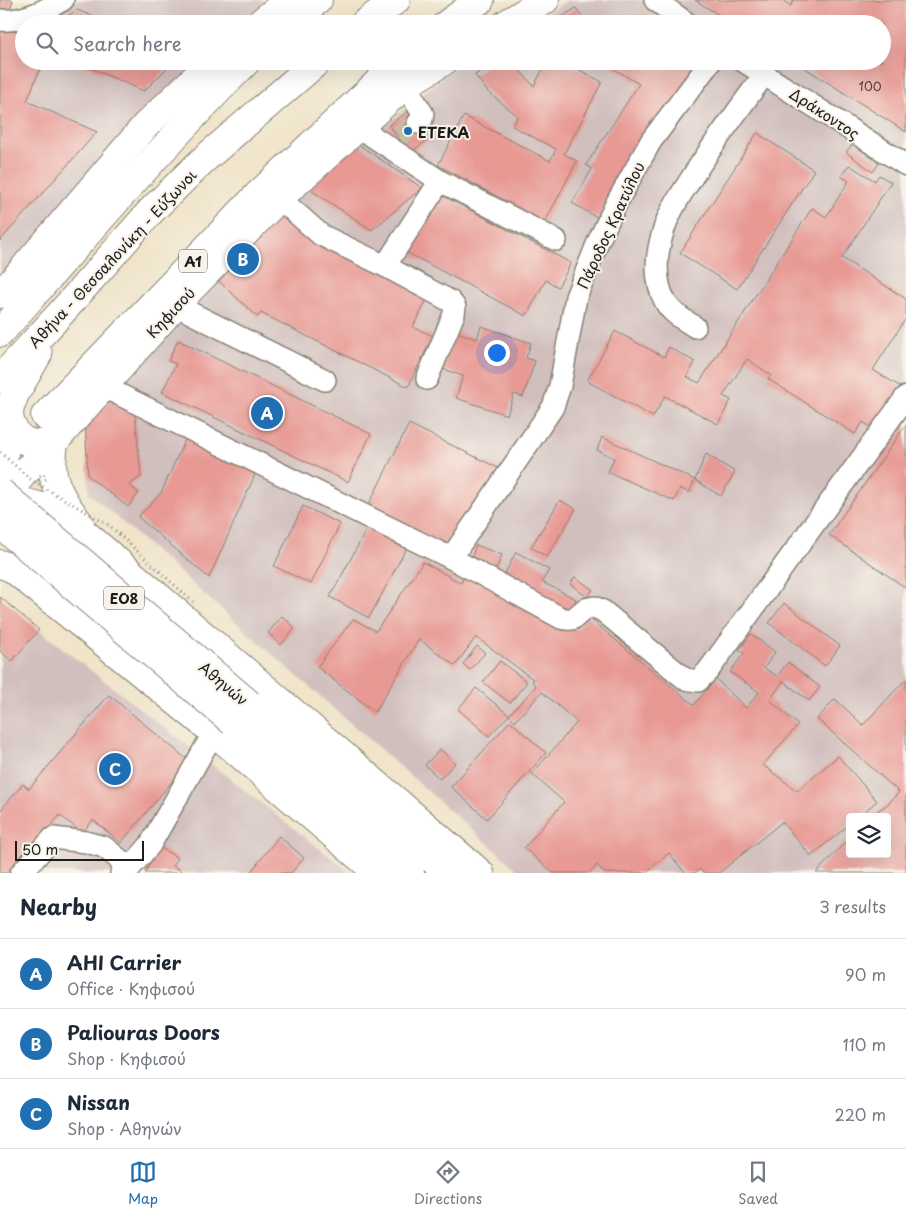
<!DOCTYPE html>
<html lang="en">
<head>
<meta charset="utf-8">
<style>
  :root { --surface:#fff; --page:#f2f2f3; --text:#1f2937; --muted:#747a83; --line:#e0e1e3; --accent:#1f6fb2 }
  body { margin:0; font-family:"Playpen Sans",sans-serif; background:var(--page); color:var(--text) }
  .controls { position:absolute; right:15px; bottom:15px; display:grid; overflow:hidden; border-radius:5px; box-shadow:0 5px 20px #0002 }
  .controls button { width:45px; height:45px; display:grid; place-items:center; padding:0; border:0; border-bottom:1px solid var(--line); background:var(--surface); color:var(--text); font:25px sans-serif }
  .scale { position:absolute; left:15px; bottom:12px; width:129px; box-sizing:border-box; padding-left:5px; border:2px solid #1c1c1c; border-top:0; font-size:14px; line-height:18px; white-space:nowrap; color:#1c1c1c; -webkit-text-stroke:4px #f7f3e8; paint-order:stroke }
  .you { position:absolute; left:496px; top:352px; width:18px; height:18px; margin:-12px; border:4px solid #fff; border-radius:50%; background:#1a73e8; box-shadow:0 0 0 8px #1a73e833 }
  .badge { display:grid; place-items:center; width:32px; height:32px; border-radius:50%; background:var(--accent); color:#fff; font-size:16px; font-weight:700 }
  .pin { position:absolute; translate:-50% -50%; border:2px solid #fff; box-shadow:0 1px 5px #0006 }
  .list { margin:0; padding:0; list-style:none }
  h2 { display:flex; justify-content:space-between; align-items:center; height:65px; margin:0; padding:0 20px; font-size:21px }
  h2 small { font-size:16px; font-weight:400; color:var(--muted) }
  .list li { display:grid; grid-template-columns:32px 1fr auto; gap:15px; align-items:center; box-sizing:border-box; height:70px; padding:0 20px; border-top:1px solid var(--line) }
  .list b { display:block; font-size:19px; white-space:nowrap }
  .list p { margin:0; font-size:16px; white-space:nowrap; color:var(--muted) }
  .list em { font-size:16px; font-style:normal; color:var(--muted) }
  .icon { flex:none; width:28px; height:28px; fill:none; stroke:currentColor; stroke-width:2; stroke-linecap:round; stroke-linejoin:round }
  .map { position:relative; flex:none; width:906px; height:873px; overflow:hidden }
  .search { position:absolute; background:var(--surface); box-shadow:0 5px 20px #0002; left:15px; right:15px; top:15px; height:55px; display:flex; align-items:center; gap:12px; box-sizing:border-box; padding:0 18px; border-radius:28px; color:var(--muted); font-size:19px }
  .sheet { height:275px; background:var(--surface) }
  nav { display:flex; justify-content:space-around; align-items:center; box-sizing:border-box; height:70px; border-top:1px solid var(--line); background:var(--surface); font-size:14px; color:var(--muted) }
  nav a { display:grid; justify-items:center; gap:2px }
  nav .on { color:var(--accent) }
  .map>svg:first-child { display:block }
  .industrial { fill:#d1bfbe; fill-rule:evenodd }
  .building { fill:#e89994 }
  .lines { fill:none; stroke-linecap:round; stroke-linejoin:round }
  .minor-tunnel { stroke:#c6bca6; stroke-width:21; stroke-dasharray:21 11; stroke-linecap:butt }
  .minor-casing { stroke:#868072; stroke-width:24 }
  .major-casing { stroke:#868072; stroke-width:30 }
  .highway-casing { stroke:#868072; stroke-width:30 }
  .minor { stroke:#fff; stroke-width:21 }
  .major { stroke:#fff; stroke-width:28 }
  .highway { stroke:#fff; stroke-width:28 }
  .highway-bridge-casing { stroke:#868072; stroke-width:30; stroke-linecap:butt }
  .path-bridge { stroke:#868072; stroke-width:3; stroke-dasharray:1 4; stroke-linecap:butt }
  .highway-bridge { stroke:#fff; stroke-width:28 }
  .poi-dot { fill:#1f6fb2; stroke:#f7f3e8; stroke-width:2 }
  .labels { text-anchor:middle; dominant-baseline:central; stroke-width:4; stroke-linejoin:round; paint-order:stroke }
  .number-label { font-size:12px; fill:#4f3b3a }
  .shield { fill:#f7f3e8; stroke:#5e5c59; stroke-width:1 }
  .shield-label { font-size:14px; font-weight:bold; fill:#1c1c1c }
  .street-label { font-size:15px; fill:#1c1c1c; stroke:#f7f3e8 }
  .poi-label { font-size:15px; font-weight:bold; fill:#1c1c1c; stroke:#f7f3e8; text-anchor:start }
</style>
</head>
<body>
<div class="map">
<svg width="906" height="873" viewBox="0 0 906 873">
  <rect width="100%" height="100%" fill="#f7f3e8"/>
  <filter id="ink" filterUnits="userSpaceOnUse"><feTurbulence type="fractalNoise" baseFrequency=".02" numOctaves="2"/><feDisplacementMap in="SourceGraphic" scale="10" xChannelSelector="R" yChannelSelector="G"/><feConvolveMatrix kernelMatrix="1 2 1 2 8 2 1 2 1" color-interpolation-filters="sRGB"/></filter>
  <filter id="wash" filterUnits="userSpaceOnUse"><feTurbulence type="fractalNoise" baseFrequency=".0096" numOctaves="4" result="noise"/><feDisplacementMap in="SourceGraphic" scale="20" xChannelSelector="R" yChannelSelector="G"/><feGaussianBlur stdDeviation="1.12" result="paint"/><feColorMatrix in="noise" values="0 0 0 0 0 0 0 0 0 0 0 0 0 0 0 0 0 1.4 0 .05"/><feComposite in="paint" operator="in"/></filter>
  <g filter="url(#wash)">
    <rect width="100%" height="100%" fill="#f0e4c9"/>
    <g class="industrial">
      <path d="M73 0H280L247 24H24V61H203L0 279V24Z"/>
      <path d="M568 0H906V873H521L89 493 85 421 307 188 451 71 467 61H882V24H529ZM850 817H887V854H850Z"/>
      <path d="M0 597 39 630 351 873H0Z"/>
    </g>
    <g id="blocks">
      <g class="building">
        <path d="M0 0H13L10 10 0 8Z"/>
        <path d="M695 0H782L791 6 793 0H906V132L794 61H882V24H733Z"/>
        <path d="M576 8 587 24H551Z"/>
        <path d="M77 10 102 20 100 24H54Z"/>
        <path d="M645 17 656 24H641Z"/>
        <path d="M24 27V61H43L27 101 97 132 0 241V28Z"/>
        <path d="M74 61H168L171 64 144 91Z"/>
        <path d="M494 61H511L534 86 547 61H563L602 82 564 154 577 161 545 222 438 165 464 116 550 161 556 149 512 126 518 116 487 91 475 75Z"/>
        <path d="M601 61H699L598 218 572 203 592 169 586 165 639 84Z"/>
        <path d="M409 111 429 139 410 153 389 125Z"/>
        <path d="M757 133 814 170 737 289 680 253Z"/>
        <path d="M352 140 422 188 372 230 303 185Z"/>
        <path d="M853 144 879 163 873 172 846 152Z"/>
        <path d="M849 165 875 181 879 175 891 182 842 258 906 299V318L873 370 901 387 874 429 863 422 855 434 768 379 771 375 747 359 723 396 731 400 718 424 665 396 653 417 587 381 615 331 664 357 669 347 695 362 687 377 699 383 812 208 826 217 849 181 841 176Z"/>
        <path d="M438 193 571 263 558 287 546 280 526 316 406 252Z"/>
        <path d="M283 208 429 296 413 327 433 336 408 387 261 313 258 317 216 279Z"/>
        <path d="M481 326 531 343 526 358 535 361 523 397 514 394 507 415 456 398 463 376 443 369 456 332 477 339Z"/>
        <path d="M178 340 371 434 348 482 162 392 176 364 168 361Z"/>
        <path d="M106 399 135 412 141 477 129 485 139 493 128 507 88 476 85 421Z"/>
        <path d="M409 424 500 469 451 547 368 506Z"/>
        <path d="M906 425V588L829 535Z"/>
        <path d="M187 435 257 470 209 578 138 517 161 493Z"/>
        <path d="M602 437 695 480 689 493 680 488 674 501 608 472 614 458 597 450Z"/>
        <path d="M706 454 735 472 721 496 695 480Z"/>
        <path d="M560 500 576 509 547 557 531 547Z"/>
        <path d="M303 506 340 524 311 584 274 566Z"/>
        <path d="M367 529 406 549 369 618 330 597Z"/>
        <path d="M476 545 502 555 494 574 469 564Z"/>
        <path d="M516 552 549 570 542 582 576 599 568 615 501 581Z"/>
        <path d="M423 562 461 583 464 576 528 604 577 630 588 617 694 705 716 679 746 708 759 692 730 672 744 653 739 650 751 634 775 652 764 668 777 676 788 662 820 687 809 701 783 681 770 700 798 725 763 765 797 791 838 756 877 801 858 817H850V824L811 856 782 822 719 873H704L700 869 695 873H685L669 853 645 873H604L597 865 590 873H553L524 848 564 802 532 774 577 722 542 692 515 721 509 715 489 736 458 709 476 688 509 715 536 686 532 682 534 680 476 637 455 666 419 639 375 712 317 667 353 619 376 631Z"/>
        <path d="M575 577 593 590 587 597 570 584Z"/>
        <path d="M0 597 39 630 12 661 0 651Z"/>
        <path d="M784 603 840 646 825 666 769 623Z"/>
        <path d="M282 616 295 628 281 645 268 633Z"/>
        <path d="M477 646 485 653 470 670 463 664Z"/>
        <path d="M500 661 527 682 510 703 483 682Z"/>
        <path d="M906 679V873H816L850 837V854H887V817H869L889 803 899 792 817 719 835 699 863 725Z"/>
        <path d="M109 695 189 761 121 843 93 820 82 833 60 815 11 873H0V811L23 784 29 789Z"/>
        <path d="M510 721 546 753 487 819 451 787Z"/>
        <path d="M440 749 455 763 440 779 425 765Z"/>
        <path d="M279 836 304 858 291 873H250Z"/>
        <path d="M159 847 178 858 173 866 183 872 182 873H145Z"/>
      </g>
    </g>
  </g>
  <g filter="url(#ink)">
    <use href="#blocks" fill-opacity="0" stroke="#868072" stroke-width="1"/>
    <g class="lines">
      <path class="minor-tunnel" d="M398 136 418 123"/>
      <g class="minor-casing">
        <g id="minor">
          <path d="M655 0 688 24"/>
          <path d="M0 20C22 22 44 11 63 0"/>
          <path d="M743 61 906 165"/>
          <path d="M405 85 423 114 422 119 418 123"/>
          <path d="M357 126 440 181 556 240"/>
          <path d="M279 198 321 235 385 266 450 301 455 307 454 314 427 379"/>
          <path d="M385 266 440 181"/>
          <path d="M175 305 325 380"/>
          <path d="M695 327C685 320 672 314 666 303 653 280 656 253 664 229 669 212 680 196 689 182 712 145 738 110 764 75"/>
          <path d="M102 386 451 558 561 618C577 622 574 616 585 609 588 608 591 608 594 607L603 611 685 679 698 681 708 671 906 397"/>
          <path d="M451 558 553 407 560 386 576 297 598 242 617 202 651 141 711 61"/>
          <path d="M21 873 53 838 86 842 104 847 130 868"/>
          <path d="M121 873 130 868 150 845 214 732"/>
        </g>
      </g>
      <g class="major-casing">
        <g id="major">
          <path d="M259 24 289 0"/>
          <path d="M289 24 318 0"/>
          <path d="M506 24 545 0"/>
          <path d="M0 294 13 281 146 125 213 61"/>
          <path d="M0 333C81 241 160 148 247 61"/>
          <path d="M0 498 54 442 175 305 279 198 405 85 444 61"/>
        </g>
      </g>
      <g class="highway-casing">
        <g id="highway">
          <path d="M364 24 396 0"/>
          <path d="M447 24 480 0"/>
          <path d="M405 85 425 61"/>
          <path d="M0 379 61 313 151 211 201 162 318 61"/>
          <path d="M45 416 259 194 401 61"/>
          <path d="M9 417C15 442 30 447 54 442 53 452 51 464 53 474 56 492 69 509 80 524"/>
          <path d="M0 484 10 407 15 394 38 354"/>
          <path d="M0 499C22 500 41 506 62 514L480 873"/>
          <path d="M0 564 12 568 214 732 378 873"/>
          <path d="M249 704 449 873"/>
          <path d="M233 722 410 873"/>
        </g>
      </g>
      <use href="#minor" class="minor"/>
      <use href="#major" class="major"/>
      <use href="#highway" class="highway"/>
      <g class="highway-bridge-casing">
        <g id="highway-bridge">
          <path d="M0 492 249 704"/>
          <path d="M0 524 233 722"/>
        </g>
      </g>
      <g class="path-bridge">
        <path d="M0 452 31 480 110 526 193 602"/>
        <path d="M40 480 39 476 44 474 46 479 41 481"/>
      </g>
      <use href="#highway-bridge" class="highway-bridge"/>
    </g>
  </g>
  <circle class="poi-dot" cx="408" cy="131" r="5"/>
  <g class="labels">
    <g class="number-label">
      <text x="870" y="86">100</text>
    </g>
    <g class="shield">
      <rect x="179" y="249.5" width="28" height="23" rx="4"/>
      <rect x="104" y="586.5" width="40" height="23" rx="4"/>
    </g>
    <g class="shield-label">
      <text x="193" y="261">Α1</text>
      <text x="124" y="598">ΕΟ8</text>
    </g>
    <g class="street-label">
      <text transform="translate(825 113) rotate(33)">Δράκοντος</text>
      <text transform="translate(610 225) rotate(-65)">Πάροδος Κρατύλου</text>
      <text transform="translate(112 258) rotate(-47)">Αθήνα - Θεσσαλονίκη - Εύζωνοι</text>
      <text transform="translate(170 312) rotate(-47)">Κηφισού</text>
      <text transform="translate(224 683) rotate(40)">Αθηνών</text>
    </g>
    <g class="poi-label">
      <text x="418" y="131">ΕΤΕΚΑ</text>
    </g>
  </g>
</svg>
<div class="controls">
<button><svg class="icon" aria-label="layers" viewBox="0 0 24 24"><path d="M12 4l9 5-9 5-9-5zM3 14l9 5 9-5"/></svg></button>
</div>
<div class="scale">50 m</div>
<div class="you"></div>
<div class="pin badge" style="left:267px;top:413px">A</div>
<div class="pin badge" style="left:243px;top:259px">B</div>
<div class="pin badge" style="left:115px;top:769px">C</div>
<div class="search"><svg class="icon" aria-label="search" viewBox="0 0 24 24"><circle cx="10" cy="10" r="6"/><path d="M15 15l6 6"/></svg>Search here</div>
</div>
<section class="sheet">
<h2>Nearby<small>3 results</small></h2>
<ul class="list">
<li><span class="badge">A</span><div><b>AHI Carrier</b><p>Office · Κηφισού</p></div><em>90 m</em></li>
<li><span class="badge">B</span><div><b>Paliouras Doors</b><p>Shop · Κηφισού</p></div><em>110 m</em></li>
<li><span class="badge">C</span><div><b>Nissan</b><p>Shop · Αθηνών</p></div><em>220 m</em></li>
</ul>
</section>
<nav>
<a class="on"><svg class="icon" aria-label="map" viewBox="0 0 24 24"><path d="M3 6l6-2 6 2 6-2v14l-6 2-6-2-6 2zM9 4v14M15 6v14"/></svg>Map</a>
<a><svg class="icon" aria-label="directions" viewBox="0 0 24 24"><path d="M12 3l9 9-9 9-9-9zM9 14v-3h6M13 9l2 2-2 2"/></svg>Directions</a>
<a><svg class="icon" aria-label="saved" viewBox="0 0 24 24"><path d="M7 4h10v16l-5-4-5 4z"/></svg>Saved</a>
</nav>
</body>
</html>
